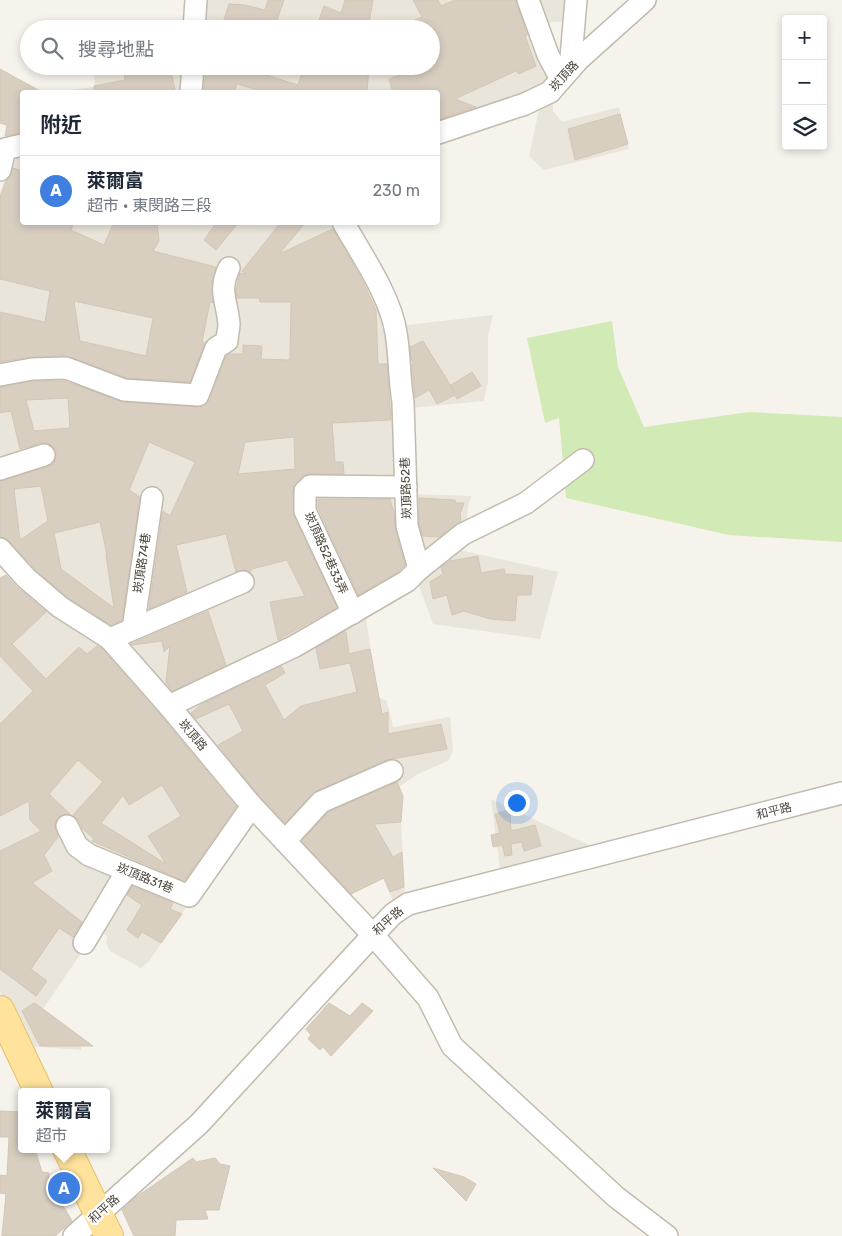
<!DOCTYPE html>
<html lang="zh-TW">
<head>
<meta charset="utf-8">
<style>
  :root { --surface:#fff; --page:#f2f2f3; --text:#1f2937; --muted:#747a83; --line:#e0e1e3; --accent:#fc3f1d }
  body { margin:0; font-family:Rubik,"Noto Sans TC",sans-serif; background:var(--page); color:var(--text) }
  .controls { position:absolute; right:15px; top:15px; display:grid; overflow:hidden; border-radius:5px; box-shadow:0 2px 8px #0003 }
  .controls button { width:45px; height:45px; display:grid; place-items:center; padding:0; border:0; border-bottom:1px solid var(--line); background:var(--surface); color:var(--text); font:25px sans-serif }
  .you { position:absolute; left:516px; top:802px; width:18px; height:18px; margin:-12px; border:4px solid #fff; border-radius:50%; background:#1a73e8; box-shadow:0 0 0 8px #1a73e833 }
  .badge { display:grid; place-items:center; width:32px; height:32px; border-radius:50%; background:var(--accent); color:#fff; font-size:16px; font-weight:700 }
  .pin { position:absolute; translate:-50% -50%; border:2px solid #fff; box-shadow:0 1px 5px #0006 }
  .popup { position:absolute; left:18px; top:1088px; width:92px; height:65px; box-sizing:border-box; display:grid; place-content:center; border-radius:5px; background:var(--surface); filter:drop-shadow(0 1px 4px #0005); font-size:16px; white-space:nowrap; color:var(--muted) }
  .popup b { font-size:19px; color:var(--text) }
  .popup::after { content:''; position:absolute; left:50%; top:100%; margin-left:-10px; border:10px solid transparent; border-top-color:var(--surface) }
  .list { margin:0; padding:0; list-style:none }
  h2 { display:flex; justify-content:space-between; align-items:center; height:65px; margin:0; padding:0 20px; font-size:21px }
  h2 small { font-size:16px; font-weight:400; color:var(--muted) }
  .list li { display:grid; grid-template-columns:32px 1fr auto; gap:15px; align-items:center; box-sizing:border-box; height:70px; padding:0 20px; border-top:1px solid var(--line) }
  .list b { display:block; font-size:19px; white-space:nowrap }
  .list p { margin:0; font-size:16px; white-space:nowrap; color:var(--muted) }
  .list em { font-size:16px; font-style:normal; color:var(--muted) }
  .icon { flex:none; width:28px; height:28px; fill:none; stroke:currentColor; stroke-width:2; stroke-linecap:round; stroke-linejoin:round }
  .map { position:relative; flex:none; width:842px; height:1236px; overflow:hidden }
  .search { position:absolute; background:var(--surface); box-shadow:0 2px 8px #0003; left:20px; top:20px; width:420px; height:55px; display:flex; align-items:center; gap:12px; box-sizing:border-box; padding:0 18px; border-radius:28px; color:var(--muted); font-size:19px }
  .panel { position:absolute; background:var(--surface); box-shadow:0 2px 8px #0003; left:20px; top:90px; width:420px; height:135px; border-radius:5px }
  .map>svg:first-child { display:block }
  .residential { fill:#eae5da }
  .green { fill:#d2eab5 }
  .building { fill:#d8cfc1; stroke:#d3c7b4; fill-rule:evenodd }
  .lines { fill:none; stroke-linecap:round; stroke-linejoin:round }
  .minor-casing { stroke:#c2bbae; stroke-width:24 }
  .major-casing { stroke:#e6c16a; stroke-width:30 }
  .minor { stroke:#fff; stroke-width:21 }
  .major { stroke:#ffe39c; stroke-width:28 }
  .labels { text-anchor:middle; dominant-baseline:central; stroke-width:4.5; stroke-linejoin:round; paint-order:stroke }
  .street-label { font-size:12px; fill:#4b4439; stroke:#fff }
</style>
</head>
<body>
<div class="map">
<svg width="842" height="1236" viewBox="0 0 842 1236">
  <rect width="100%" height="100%" fill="#f6f3ec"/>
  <g class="residential">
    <path d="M206 0H524L550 67 548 82 529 96 438 127V92H200L201 66H431V29H203Z"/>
    <path d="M534 0H573L571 21 542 23Z"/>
    <path d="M93 66H185L184 92H51L95 87Z"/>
    <path d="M553 100V111L562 122 619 107 629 149 544 170 529 156 539 110Z"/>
    <path d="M22 153V222L335 223 345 246 381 300 387 317 396 364 399 419 397 484 308 483 310 490 397 493 398 509 411 568 357 603 354 600 310 505 309 494 300 491 298 499 299 509 343 606V610L312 631 285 645 172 697 124 641 125 637 245 585 243 578 140 619 148 541 156 500 146 496 130 616 123 624 109 630 62 600 46 588 0 539V472L44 458 43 452 0 466V378L36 372 65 370 125 394 200 397 217 354 226 349 232 339 231 321 227 298V280L233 268 226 266 221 279 220 295 223 317 224 337 212 349 201 370 194 391 127 387 90 375 67 364 34 365 6 370 10 352 8 351 2 371H0V193L10 165Z"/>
    <path d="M493 315 488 336V382L484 401 412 408 398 326Z"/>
    <path d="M411 494 471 496 468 507 466 529 421 557Z"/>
    <path d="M451 548 558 572 540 639 433 624 417 581Z"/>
    <path d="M27 588 95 634 246 807 187 891 120 874 86 946 43 1009 81 1037V1050L25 1046 0 991V601Z"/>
    <path d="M365 611 378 697 387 701 393 727 450 717 453 751 448 761 418 774 399 787 403 796 401 822 405 895 399 896 393 901 383 878 348 895 283 830 180 706Z"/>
    <path d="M491 799 593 847 500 870Z"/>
    <path d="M130 877 191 899 182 914 149 961 141 968 110 951 106 943 107 937 99 929Z"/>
  </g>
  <path class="green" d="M612 321 618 367 644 427 749 412 842 417V542L729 535 566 498 559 418 545 423 527 338Z"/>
  <g class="building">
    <path d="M268 0H284L274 29H221L229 4 245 5 265 10Z"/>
    <path d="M345 0H373L368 29H316L324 6 341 13Z"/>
    <path d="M413 0H438L441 6 455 0H516L527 35 525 36 536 66 519 74 516 71 455 99 476 107 438 120V92H393L389 79 400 75 397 66H431V29H393L422 17Z"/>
    <path d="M123 66H170L175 90 168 91V92H94V86L125 80Z"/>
    <path d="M209 66H262L260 73 298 85 304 66H369L367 92H264L237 84 234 92H204V82Z"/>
    <path d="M0 69 42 92H22V133L5 136 7 125 0 123Z"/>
    <path d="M620 114 628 144 575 160 568 129Z"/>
    <path d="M13 168 22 171V222H74L71 230 104 245 114 222H157L159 241 153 251 216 267 212 282 213 303 210 302 202 342 205 343 190 382 127 378 66 356 31 357 0 362V312L45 322 50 291 0 279V197L6 181 9 178ZM74 301 153 318 146 356 80 341Z"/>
    <path d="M217 222H239L216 250 204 240Z"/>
    <path d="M281 222H306L279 254 333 229 363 282 376 310 378 364H387L391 420 332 423 335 462H343L344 474H310L304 475 294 484 293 491 294 516 337 607 278 640 270 602 305 596 287 560 252 569 250 572 244 570 236 572 226 534 176 545 187 592 149 609 163 511 170 516 195 462 149 442 129 490 140 497 122 620 111 625 67 597 35 569 9 541 0 537V481L48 467 54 463 56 457V451L53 446 47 443H40L20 449 11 411 0 413V387L33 381H64L123 402 197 407 205 405 210 399 226 356 230 354H243V345L262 346 261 359 290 360 291 302H260L259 298H237L236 290 240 273 246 274 242 271ZM68 398 70 428 34 431 26 400ZM294 437 295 469 238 474 245 442ZM41 486 48 521 20 540 14 489ZM100 522 107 555H106L114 608 61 569 54 533Z"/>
    <path d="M423 341 454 391 451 385 472 372 481 386 457 399 455 395 437 404 429 390 415 398 412 364H414L411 359 410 347Z"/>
    <path d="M419 498 455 500 456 503H464L460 514 461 521 440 537 423 536 419 524Z"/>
    <path d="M318 499H390L394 513 395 529 405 565 399 571 358 595 318 508Z"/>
    <path d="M478 556 481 573 504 569 505 574 533 576 531 595H517L515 621 490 619 464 611 452 615 447 595 433 599 430 582 443 574 441 567 450 561Z"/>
    <path d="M6 575 18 588 46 612 12 644 46 679 79 647 87 654 97 646 102 649 160 715 236 807 184 881 92 841 94 839 83 829 78 820 73 815 103 782 78 760 49 794 70 814 62 815 56 820 55 826 58 837 44 855 52 871 32 883 82 922 73 937 59 928 31 969 47 981 36 996 0 969V851L41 831 30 820 29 801 0 816V724L33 691 0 656V578ZM162 785 181 816 148 836 166 864 101 823 123 795 129 805Z"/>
    <path d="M208 611 226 665 172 691 166 682 170 646 164 652 162 641 132 645 131 644Z"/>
    <path d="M344 632H346L349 654 370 649 382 714 388 712V734L441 724 447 749 387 760 316 791 285 823 261 798 218 745 243 731 229 704 196 719 191 713 202 704 281 666 285 673 265 685 284 720 301 706 357 692 350 663 320 669 316 648Z"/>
    <path d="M397 782 403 796 401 822 374 824 393 857 402 852 404 887 390 892 384 878 351 894 302 841 328 812Z"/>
    <path d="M510 810 511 831 535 825 541 846 524 851 522 842 511 844 512 855 505 856 502 845 493 847 491 835 500 833 495 814Z"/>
    <path d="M132 886 173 903 170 909 182 914 161 943 142 932 138 938 127 930 142 905 127 895Z"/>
    <path d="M34 1003 43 1009 93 1046H40L22 1011Z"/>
    <path d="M329 1003 350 1016 362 1003 373 1011 331 1056 323 1047 320 1050 308 1039 311 1035 306 1029Z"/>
    <path d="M0 1111 22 1112V1149H35L42 1172 49 1173V1182L72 1221 55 1236H2L6 1194 0 1193V1175L7 1176 9 1137H0Z"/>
    <path d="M193 1158 196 1162 215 1158 220 1164 230 1166 219 1210H205L208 1219 176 1220 175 1236H134L122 1210 136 1197Z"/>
    <path d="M433 1168 464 1177 476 1184 466 1201Z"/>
  </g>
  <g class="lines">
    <g class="minor-casing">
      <g id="minor">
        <path d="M528 0 548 55 561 79"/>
        <path d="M194 29 196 0"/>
        <path d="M570 69 576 0"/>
        <path d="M191 92 193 66"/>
        <path d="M438 133 525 104 550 92 578 60 645 0"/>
        <path d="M0 170 5 149 22 145"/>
        <path d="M0 375 32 369 66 368 124 390 198 395 216 348 227 341C227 335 229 330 229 324 227 301 218 291 229 268"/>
        <path d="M0 469 44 455"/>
        <path d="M310 486 406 487"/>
        <path d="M305 491V511L353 613"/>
        <path d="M0 549 26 578 60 607 110 639 169 706 252 806 373 935 428 998 452 1046 616 1197 667 1236"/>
        <path d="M419 569 463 534 526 503 583 460"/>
        <path d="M133 629 152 498"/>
        <path d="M110 639 243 582"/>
        <path d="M169 706 295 646 407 581 419 569 407 526 403 402C399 379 400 356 396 333 391 297 361 254 343 222"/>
        <path d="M67 826 77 846 89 855 189 896 252 806"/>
        <path d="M285 841 321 802 392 771"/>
        <path d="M84 943 127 871"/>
        <path d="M74 1236 199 1124 373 935 393 914 408 904 842 793"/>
      </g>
    </g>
    <g class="major-casing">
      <g id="major">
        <path d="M0 1010 39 1092"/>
        <path d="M67 1149 109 1236"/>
      </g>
    </g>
    <use href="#minor" class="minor"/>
    <use href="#major" class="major"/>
  </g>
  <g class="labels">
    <g class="street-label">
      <text transform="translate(564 76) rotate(-47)">崁頂路</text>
      <text transform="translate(406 488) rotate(-92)">崁頂路52巷</text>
      <text transform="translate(326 553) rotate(66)">崁頂路52巷33弄</text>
      <text transform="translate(142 563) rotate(-82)">崁頂路74巷</text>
      <text transform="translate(193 735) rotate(50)">崁頂路</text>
      <text transform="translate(774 811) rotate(-14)">和平路</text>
      <text transform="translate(145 878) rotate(22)">崁頂路31巷</text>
      <text transform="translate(388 921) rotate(-42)">和平路</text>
      <text transform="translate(104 1209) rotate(-42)">和平路</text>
    </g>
  </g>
</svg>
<div class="controls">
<button>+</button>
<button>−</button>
<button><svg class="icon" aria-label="layers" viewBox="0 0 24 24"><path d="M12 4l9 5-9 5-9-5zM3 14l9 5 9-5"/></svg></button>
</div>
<div class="you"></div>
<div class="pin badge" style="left:64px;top:1188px;background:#3f7fe0">A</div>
<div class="popup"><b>萊爾富</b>超市</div>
<div class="search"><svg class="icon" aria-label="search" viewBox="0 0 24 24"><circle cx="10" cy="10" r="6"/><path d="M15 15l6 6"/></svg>搜尋地點</div>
<section class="panel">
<h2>附近<small></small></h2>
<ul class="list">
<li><span class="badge" style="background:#3f7fe0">A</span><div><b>萊爾富</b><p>超市 · 東閔路三段</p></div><em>230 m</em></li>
</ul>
</section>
</div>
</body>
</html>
